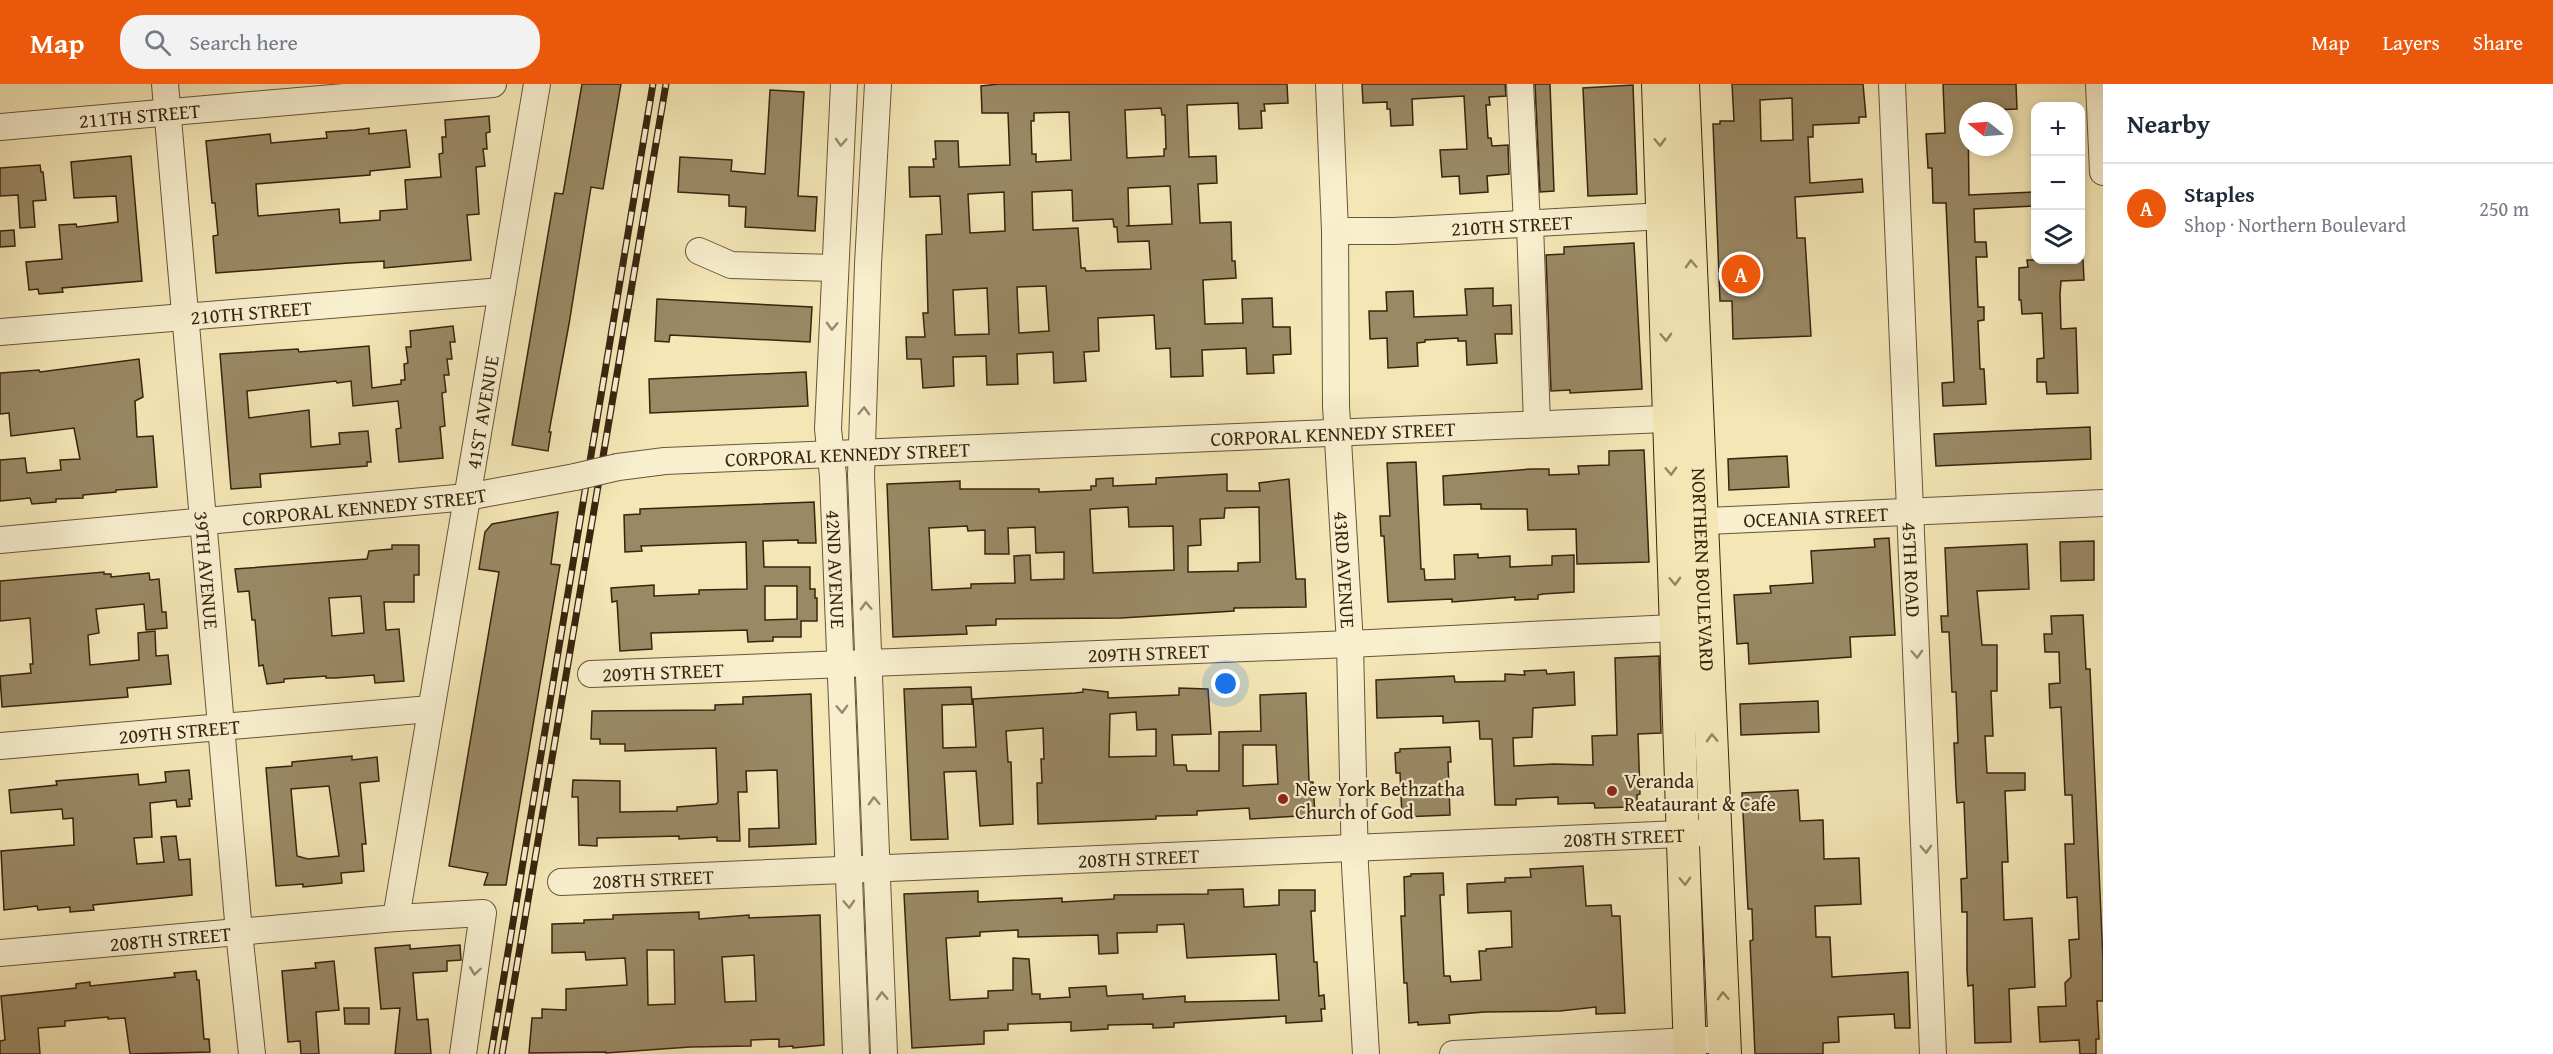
<!DOCTYPE html>
<html lang="en">
<head>
<meta charset="utf-8">
<style>
  :root { --surface:#fff; --page:#f2f2f3; --text:#1f2937; --muted:#747a83; --line:#e0e1e3; --accent:#ea580c }
  body { margin:0; font-family:"Gentium Book Plus",serif; background:var(--page); color:var(--text) }
  .controls { position:absolute; right:18px; top:18px; display:grid; overflow:hidden; border-radius:12px; box-shadow:0 3px 9px #0003 }
  .controls button { width:54px; height:54px; display:grid; place-items:center; padding:0; border:0; border-bottom:2px solid var(--line); background:var(--surface); color:var(--text); font:30px sans-serif }
  .compass { position:absolute; left:1959px; top:18px; width:54px; height:54px; border-radius:50%; background:var(--surface); box-shadow:0 3px 9px #0003; rotate:287deg }
  .you { position:absolute; left:1226px; top:600px; width:21px; height:21px; margin:-15px; border:4px solid #fff; border-radius:50%; background:#1a73e8; box-shadow:0 0 0 9px #1a73e833 }
  .badge { display:grid; place-items:center; width:39px; height:39px; border-radius:50%; background:var(--accent); color:#fff; font-size:20px; font-weight:700 }
  .pin { position:absolute; translate:-50% -50%; border:3px solid #fff; box-shadow:0 2px 6px #0006 }
  .list { margin:0; padding:0; list-style:none }
  h2 { display:flex; justify-content:space-between; align-items:center; height:78px; margin:0; padding:0 24px; font-size:26px }
  h2 small { font-size:20px; font-weight:400; color:var(--muted) }
  .list li { display:grid; grid-template-columns:39px 1fr auto; gap:18px; align-items:center; box-sizing:border-box; height:90px; padding:0 24px; border-top:2px solid var(--line) }
  .list b { display:block; font-size:22px; white-space:nowrap }
  .list p { margin:0; font-size:20px; white-space:nowrap; color:var(--muted) }
  .list em { font-size:20px; font-style:normal; color:var(--muted) }
  .icon { flex:none; width:33px; height:33px; fill:none; stroke:currentColor; stroke-width:2; stroke-linecap:round; stroke-linejoin:round }
  .map { position:relative; flex:none; width:2103px; height:970px; overflow:hidden }
  header { display:flex; align-items:center; gap:36px; box-sizing:border-box; height:84px; padding:0 30px; background:var(--accent); color:#fff }
  header strong { font-size:28px }
  nav { display:flex; gap:33px; margin-inline-start:auto; font-size:21px }
  .search { width:420px; height:54px; background:var(--page); display:flex; align-items:center; gap:15px; box-sizing:border-box; padding:0 21px; border-radius:24px; color:var(--muted); font-size:22px }
  main { display:flex }
  aside { flex:1; background:var(--surface) }
  .map>svg:first-child { display:block }
  .building { fill:#9a8965; stroke:#39240e; stroke-width:1.5; fill-rule:evenodd }
  .lines { fill:none; stroke-linecap:round; stroke-linejoin:round }
  .minor-casing { stroke:#685438; stroke-width:28 }
  .major-casing { stroke:#39240e; stroke-width:34 }
  .minor { stroke:#f8efcf; stroke-width:26 }
  .major { stroke:#f4e6b5; stroke-width:32 }
  .rail-casing { stroke:#39240e; stroke-width:7 }
  .rail { stroke:#f8efcf; stroke-width:4.5; stroke-dasharray:14; stroke-linecap:butt }
  .minor-bridge-casing { stroke:#685438; stroke-width:28; stroke-linecap:butt }
  .minor-bridge { stroke:#f8efcf; stroke-width:26 }
  .oneway { stroke:#988a6e }
  .oneway2 { stroke:#968562 }
  .poi-dot { fill:#8f2418; stroke:#f8efcf; stroke-width:2 }
  .labels { text-anchor:middle; dominant-baseline:central; stroke-width:4.5; stroke-linejoin:round; paint-order:stroke }
  .street-label { font-size:20px; fill:#39240e; stroke:#f8efcf }
  .poi-label { font-size:20px; fill:#39240e; stroke:#f8efcf; text-anchor:start }
</style>
</head>
<body>
<header>
<strong>Map</strong>
<div class="search"><svg class="icon" aria-label="search" viewBox="0 0 24 24"><circle cx="10" cy="10" r="6"/><path d="M15 15l6 6"/></svg>Search here</div>
<nav><a>Map</a><a>Layers</a><a>Share</a></nav>
</header>
<main>
<div class="map">
<svg width="2103" height="970" viewBox="0 0 2103 970">
  <rect width="100%" height="100%" fill="#f4e6b5"/>
  <filter id="stains"><feTurbulence type="fractalNoise" baseFrequency=".00333" numOctaves="4"/><feColorMatrix values="0 0 0 0 .2 0 0 0 0 .09 0 0 0 0 .02 0 0 0 .5 -.17"/></filter>
  <radialGradient id="worn" r=".72"><stop offset=".6" stop-color="#630" stop-opacity="0"/><stop offset="1" stop-color="#630" stop-opacity=".3"/></radialGradient>
  <g class="building">
    <path d="M582 0H621L603 105 591 103 569 240 549 348H551L548 367 512 361 555 109 563 110Z"/>
    <path d="M999 0H1287L1288 19 1264 20 1265 27H1261L1262 44 1239 45 1238 19 1187 21 1189 73 1216 72 1217 99 1198 100 1200 139 1231 138 1232 177H1235L1236 194 1203 196 1205 240 1243 239 1242 215 1272 214 1273 243H1290L1291 270 1273 271 1274 289 1247 290 1246 264 1202 266 1203 292 1171 293 1170 264 1156 265 1154 231 1098 234 1099 267 1084 268 1086 297 1054 299 1053 268 1017 270 1018 300 987 301 986 272 953 273 954 302 923 304 921 275H907L906 253H925L923 229H928L926 151 942 150 940 112 910 113 909 83H934L933 75H936L935 57H958L959 83 1010 81 1008 29H982L981 2ZM1161 24 1162 31H1165L1166 65H1164V72L1127 74 1125 26ZM1069 28 1071 76 1036 78V70H1032L1031 37H1034V29ZM1170 102 1172 140 1126 142H1129L1128 104ZM1072 106 1073 137 1113 135 1114 143H1117L1118 158 1149 157 1151 185 1086 187 1085 184H1081L1078 144 1033 146 1032 108ZM1004 108 1005 147 970 149 968 110ZM1046 202 1049 247 1019 249 1017 203ZM987 204 989 250 955 251 953 206Z"/>
    <path d="M1362 0H1505L1506 12 1489 13 1490 21H1486L1488 54H1491L1492 62 1508 61 1509 90 1487 92 1488 108 1460 110 1459 92 1442 93 1440 66 1467 65 1464 12 1412 15 1413 41 1391 42 1390 25H1387V18L1363 19Z"/>
    <path d="M1535 0H1550L1554 107 1540 108Z"/>
    <path d="M1732 0H1863L1866 33H1859V39L1813 41V53H1808L1810 99 1862 95 1863 108 1795 113 1797 154H1805L1811 252 1733 255 1732 217H1720L1713 40H1720V37H1734ZM1792 14 1793 56 1761 57 1760 16Z"/>
    <path d="M1943 0H2016L2017 25 1968 27 1969 111 2036 108V122L1974 125 1975 158H1986L1987 173H1976L1978 223H1984V236L1978 237 1980 285H1984L1986 320 1943 322 1942 299 1954 298 1946 119H1933L1932 84H1928L1926 50 1945 49Z"/>
    <path d="M1633 1 1637 110 1588 112 1583 4Z"/>
    <path d="M770 6 804 8 798 112 817 113 815 147 745 143 746 123 729 122V111L678 108 680 73 732 76 731 87 765 90Z"/>
    <path d="M489 32 490 48 486 49 487 65H483L485 82 476 83 479 130 467 131 471 176 384 184V177L349 179 216 189 213 152 218 151 215 119H212L206 57 270 50 271 59 327 54 326 48 355 46 369 44V50L406 46 410 83 370 87V91L256 100 258 132 339 125 340 139 380 136V127L407 125 405 96 441 93 439 70 443 69 442 53H446L445 36Z"/>
    <path d="M131 72 142 197 62 204 63 208 39 210 38 205 29 206 26 178 62 175 59 141 76 140 77 143 118 138 116 112 74 114 71 78Z"/>
    <path d="M40 81 41 88H43L46 116 33 117 35 143 20 144 18 111 0 112V84Z"/>
    <path d="M14 146 15 162 0 163V147Z"/>
    <path d="M1634 159 1642 305 1570 309V306L1551 307 1546 171 1564 170V163Z"/>
    <path d="M2027 176H2083L2084 196 2061 197 2060 210 2061 245 2076 244 2078 309 2047 310 2046 298H2037V275L2044 274 2042 229 2022 230 2021 216H2019V184L2028 183Z"/>
    <path d="M1493 204V222L1511 221 1512 250H1495L1497 279 1467 281 1466 257H1458V254L1425 256V258L1417 259 1418 282 1388 284 1387 254 1370 255 1369 227H1387L1386 208 1413 207 1414 233 1467 231 1465 205Z"/>
    <path d="M657 215 812 223 810 258 670 251 669 258 655 257Z"/>
    <path d="M453 242 455 258H450L452 275H447L449 291H444L446 308 442 309 445 342 440 343 443 374 399 378 396 345 401 344 398 317 353 322 351 297 337 299 336 297 247 307 249 334 309 326 311 363 340 360 339 349 368 347 371 378H367V382L260 390 261 403 231 405 220 270 298 265 299 268 369 262 372 304 401 300V296H405L404 280 408 279 406 263H411L410 247Z"/>
    <path d="M139 275 143 313 135 317 137 353 153 352 157 403 116 406V408L83 411V414L56 415V418L32 420 30 414 0 417V376L25 374 27 389 61 386 60 376 80 375 74 344 11 352 9 329 0 330V289L39 286 40 288Z"/>
    <path d="M806 288 808 322 650 329 649 295Z"/>
    <path d="M2090 343 2091 375 1936 382 1934 350Z"/>
    <path d="M1644 366 1649 478 1577 480 1576 445 1528 446 1527 425H1481V420L1444 421 1443 392 1531 385H1549V391L1579 390 1578 382 1609 381V367Z"/>
    <path d="M1787 372 1789 403 1729 406 1728 375Z"/>
    <path d="M1416 378 1421 485H1424L1425 496 1455 495 1454 471 1478 470V474L1510 472V483L1552 481V472L1574 471V508L1543 510 1538 511V515L1515 516V513L1452 518V515L1388 518 1384 452H1381L1380 432H1390L1387 379Z"/>
    <path d="M1227 390V407H1260L1259 399 1289 395 1296 495H1305L1306 523 1234 524V527L1121 534 996 535V541L966 542 967 550 893 553 887 400 960 397V405H1039V408L1091 406V402H1096V395L1113 394V402L1156 400V394ZM1128 423 1129 443 1173 442 1174 486 1093 489 1090 425ZM1259 423 1260 478 1238 479V487L1188 488V462L1201 461 1200 435 1224 434 1225 424ZM967 442 968 447 985 446V470H1009L1008 444 1035 443 1036 469 1064 468V495L1031 496 1030 471 1014 472 1015 499 971 500V504L932 506 929 444Z"/>
    <path d="M814 418 816 459H798V456L763 457 764 483H810V505H815V514H817V537H801V553H773V557L748 558 747 546 651 549 652 565 620 567 617 517 612 518 611 504 654 501V512L699 510V506L747 505 746 458 641 462 642 467 625 468 624 431 640 430V425ZM765 502H797V535L765 536Z"/>
    <path d="M558 428 551 480 560 481 506 801H484L488 789 449 782 499 488 479 485 485 448 492 440Z"/>
    <path d="M1889 454 1895 551 1850 553 1851 573 1749 580 1748 559 1737 560 1734 511 1771 509 1770 502 1813 499 1811 467 1875 463 1874 455Z"/>
    <path d="M2094 457V496L2061 497 2060 458Z"/>
    <path d="M2027 460 2029 505 1977 507 1982 561H1997V607H1991L1993 652H1985L1987 689H2025V706L2005 707 2008 778H2002L2004 836 2032 834 2035 903 2009 905 2011 958 1975 959 1973 901 1968 902 1967 886V828H1962L1961 795 1967 794 1964 718 1957 719 1956 704 1954 659H1958L1956 608H1952L1949 548H1942L1941 532H1948L1945 464Z"/>
    <path d="M392 461H419V491H414V518H384L386 546 399 545 404 597 375 599 374 591 335 594H326V592L284 595V598L267 600 263 581 259 582 255 536H252L249 507 238 508 235 485 367 475 369 467 392 465ZM361 512 364 549 332 552 329 514Z"/>
    <path d="M104 488V490H111V493L149 489 150 496 159 495 162 528H166L167 544 146 546 144 520 96 525 99 549 88 551 90 581 139 576 138 549 155 547 156 572 168 571 171 600 127 604 128 613 2 623 0 592 31 589 30 580H33L30 534 0 537V497Z"/>
    <path d="M2083 531 2086 585H2090L2103 876V917H2097L2099 955H2096V970H2080L2079 956 2040 958 2038 923 2066 922 2065 899 2071 893 2069 856 2079 855 2077 813 2067 814 2065 760H2074L2072 711H2065L2061 623 2050 624 2049 600 2060 599 2059 568H2045L2044 550H2052L2051 532Z"/>
    <path d="M1659 572 1661 649 1638 650 1640 710 1637 711V718H1632V723L1595 724 1594 719 1558 720V713L1516 715V721H1495L1492 655H1480L1479 637 1443 639V632L1377 634 1376 596 1454 592 1455 598 1505 597V590L1525 591 1524 587 1546 586 1547 590 1574 588 1575 621 1533 624 1532 653 1513 654 1514 682 1554 680 1593 681 1592 652 1617 651 1615 574Z"/>
    <path d="M971 603 972 620 942 621 943 664 976 663 973 615 1075 609 1083 608V605L1108 608V614L1179 611V604L1208 605 1211 650 1172 651 1174 681H1186L1187 687H1219V648L1261 647 1260 611 1306 609 1309 698H1313L1315 731 1250 735 1249 724 1197 727V731L1156 732V735L1038 740 1037 699H1042L1041 675H1044L1043 644 1006 647 1008 678H1011L1013 740 980 742 976 687 944 688 948 755 911 756 904 605ZM1136 628 1137 646 1156 645V672L1109 673 1110 630ZM1243 661H1276L1278 700 1243 702Z"/>
    <path d="M811 610 816 760 749 763V745L779 744 777 686 746 687 747 708H738L740 757H717V753L679 755V752L597 754V762L579 761 578 713H572L573 696 620 697V728L677 727V723L716 720 718 718 716 664 625 667V660H600V655H591L592 627 715 626V621L743 620V613Z"/>
    <path d="M1818 617 1819 648 1741 651 1740 620Z"/>
    <path d="M1450 663 1451 678H1448L1450 731 1402 733 1400 689H1396L1395 669 1400 668V665Z"/>
    <path d="M352 672V676L377 673 379 697 360 699 366 760H362L364 787 341 789 342 799 303 803V800L276 802 266 684 292 682V678ZM329 702 339 772 308 775 297 772 291 705Z"/>
    <path d="M189 686 192 715H189L190 722 177 723 176 716 150 719 152 753 134 754 137 780 164 778 161 753 176 752 179 776 190 775 192 811 93 821 94 826 70 828V823L38 826 37 822 4 826 1 767 74 761 73 734 63 735 62 725 11 729 9 706 57 701 56 697 138 690 139 701 166 698 165 688Z"/>
    <path d="M1798 706 1800 737 1823 736 1824 775 1859 774 1861 820 1815 822 1816 853H1830L1832 893 1908 888 1910 944H1895L1894 930 1838 933 1839 958 1823 959V970H1755L1750 857 1753 856 1752 825H1748L1742 709Z"/>
    <path d="M1583 782 1586 822 1611 821 1612 832H1620L1625 929 1596 930V923L1560 927 1484 928 1449 931 1450 939 1418 941V938L1409 939 1407 899H1404L1401 832H1405L1404 793 1411 792V790L1443 789 1444 811H1440L1444 892H1450L1451 898 1481 896 1479 867H1486V865L1512 863 1511 827 1468 829 1467 800 1505 798V794L1531 793 1530 785Z"/>
    <path d="M1243 805 1244 823 1279 821V806H1315V827H1311L1314 878H1317L1319 912 1324 911 1325 925H1321L1322 937 1286 939V932L1174 939V943L1153 944V940L1108 941V945L1071 947V938L1008 940V946L984 947V960L912 964 904 810 978 807V818L1062 814V818L1114 815V811L1208 810V806ZM1184 840 1187 874 1276 870 1279 916 1185 918V912L1143 915V910L1107 912 1106 902 1069 904 1070 913 1040 915V910H1032L1029 875 1013 874V906L988 907V914L950 916 946 854 980 852V848L1018 846V853L1098 851 1099 870 1118 869 1117 849 1157 848V841Z"/>
    <path d="M699 828V835L749 831V834L820 831 824 961 793 964V962L779 963V955L751 956V962L690 963 606 969V968L529 969 532 934H542V925L566 926V905L627 901 625 874 586 876 585 868 552 869V840L584 839V836L613 835V831ZM647 866H674L675 920 648 921ZM754 871 756 917 725 918 722 873Z"/>
    <path d="M410 861V865L460 861 461 876 447 877V887L413 889 417 936 428 935 431 970H395L400 924 381 925 375 864Z"/>
    <path d="M334 877 339 926 316 928 319 970H301L300 957 288 958 282 887 316 884 315 879Z"/>
    <path d="M196 887 197 896H199L204 955H209L210 968 130 970 125 934 108 935V933L65 937V942L38 944 40 970H0V957L5 956 1 912 76 904V900L90 898V902L175 893 174 889Z"/>
    <path d="M344 924H369V940H345Z"/>
  </g>
  <g class="lines">
    <g class="minor-casing">
      <g id="minor">
        <path id="s1" d="M165 0 239 848 252 970"/>
        <path id="s2" d="M844 0 828 345 833 392 856 970"/>
        <path d="M878 0 868 180 861 391 884 970"/>
        <path id="s3" d="M1329 0 1335 147 1336 322 1350 560 1355 782 1366 970"/>
        <path d="M1520 0 1527 140"/>
        <path id="s4" d="M1892 0 1933 970"/>
        <path d="M2099 0 2103 88"/>
        <path id="s5" d="M0 43 493 0"/>
        <path d="M1530 140 1537 340"/>
        <path id="s6" d="M1335 147H1394L1682 131"/>
        <path d="M699 167 731 181 834 184"/>
        <path id="s7" d="M0 248 502 207"/>
        <path id="s8" d="M618 383 665 377 1688 334"/>
        <path id="s9" d="M1684 438 2103 419"/>
        <path id="s10" d="M0 456 467 413 575 393"/>
        <path id="s11" d="M591 590 1350 560 1693 543"/>
        <path id="s12" d="M0 662 430 625"/>
        <path id="s13" d="M561 798 1703 749"/>
        <path id="s14" d="M396 834 537 0"/>
        <path id="s15" d="M0 869 396 834 483 829 463 970"/>
        <path d="M1453 970 1725 955"/>
      </g>
    </g>
    <g class="major-casing">
      <g id="major">
        <path d="M1658 0 1690 970"/>
        <path id="s16" d="M1683 0 1725 970"/>
      </g>
    </g>
    <use href="#minor" class="minor"/>
    <use href="#major" class="major"/>
    <g class="rail-casing">
      <g id="rail">
        <path d="M491 970 653 0"/>
        <path d="M502 970 666 0"/>
      </g>
    </g>
    <use href="#rail" class="rail"/>
    <g class="minor-bridge-casing">
      <path id="minor-bridge" d="M575 393 618 383"/>
    </g>
    <use href="#minor-bridge" class="minor-bridge"/>
  </g>
  <defs><path id="oneway-chevron" d="M-2-3.5L2.5 0L-2 3.5" fill="none" stroke-width="1.6" stroke-linecap="round" stroke-linejoin="round" transform="scale(1.5)"/></defs>
  <g class="oneway">
    <use href="#oneway-chevron" transform="translate(841 58) rotate(93)"/>
    <use href="#oneway-chevron" transform="translate(832 242) rotate(92)"/>
    <use href="#oneway-chevron" transform="translate(864 327) rotate(-88)"/>
    <use href="#oneway-chevron" transform="translate(866 522) rotate(-92)"/>
    <use href="#oneway-chevron" transform="translate(1917 570) rotate(87)"/>
    <use href="#oneway-chevron" transform="translate(842 625) rotate(88)"/>
    <use href="#oneway-chevron" transform="translate(874 717) rotate(-92)"/>
    <use href="#oneway-chevron" transform="translate(1926 765) rotate(87)"/>
    <use href="#oneway-chevron" transform="translate(849 820) rotate(87)"/>
    <use href="#oneway-chevron" transform="translate(475 887) rotate(98)"/>
    <use href="#oneway-chevron" transform="translate(882 912) rotate(-92)"/>
  </g>
  <g class="oneway2">
    <use href="#oneway-chevron" transform="translate(1660 58) rotate(88)"/>
    <use href="#oneway-chevron" transform="translate(1691 180) rotate(-92)"/>
    <use href="#oneway-chevron" transform="translate(1666 253) rotate(88)"/>
    <use href="#oneway-chevron" transform="translate(1671 387) rotate(88)"/>
    <use href="#oneway-chevron" transform="translate(1675 497) rotate(88)"/>
    <use href="#oneway-chevron" transform="translate(1712 654) rotate(-92)"/>
    <use href="#oneway-chevron" transform="translate(1685 797) rotate(88)"/>
    <use href="#oneway-chevron" transform="translate(1723 912) rotate(-93)"/>
  </g>
  <g class="poi-dot">
    <circle cx="1612" cy="707" r="6"/>
    <circle cx="1283" cy="715" r="6"/>
  </g>
  <g class="labels">
    <g class="street-label">
      <text stroke="none"><textPath href="#s5" startOffset="140">211TH STREET</textPath></text>
      <text stroke="none"><textPath href="#s6" startOffset="177">210TH STREET</textPath></text>
      <text stroke="none"><textPath href="#s7" startOffset="252">210TH STREET</textPath></text>
      <text stroke="none"><textPath href="#s14" startOffset="513">41ST AVENUE</textPath></text>
      <text stroke="none"><textPath href="#s8" startOffset="716">CORPORAL KENNEDY STREET</textPath></text>
      <text stroke="none"><textPath href="#s8" startOffset="230">CORPORAL KENNEDY STREET</textPath></text>
      <text stroke="none"><textPath href="#s10" startOffset="366">CORPORAL KENNEDY STREET</textPath></text>
      <text stroke="none"><textPath href="#s9" startOffset="132">OCEANIA STREET</textPath></text>
      <text stroke="none"><textPath href="#s1" startOffset="488">39TH AVENUE</textPath></text>
      <text stroke="none"><textPath href="#s2" startOffset="486">42ND AVENUE</textPath></text>
      <text stroke="none"><textPath href="#s3" startOffset="486">43RD AVENUE</textPath></text>
      <text stroke="none"><textPath href="#s16" startOffset="486">NORTHERN BOULEVARD</textPath></text>
      <text stroke="none"><textPath href="#s4" startOffset="486">45TH ROAD</textPath></text>
      <text stroke="none"><textPath href="#s11" startOffset="558">209TH STREET</textPath></text>
      <text stroke="none"><textPath href="#s11" startOffset="72">209TH STREET</textPath></text>
      <text stroke="none"><textPath href="#s12" startOffset="180">209TH STREET</textPath></text>
      <text stroke="none"><textPath href="#s13" startOffset="1064">208TH STREET</textPath></text>
      <text stroke="none"><textPath href="#s13" startOffset="578">208TH STREET</textPath></text>
      <text stroke="none"><textPath href="#s13" startOffset="92">208TH STREET</textPath></text>
      <text stroke="none"><textPath href="#s15" startOffset="171">208TH STREET</textPath></text>
    </g>
    <g class="poi-label">
      <text x="1624" y="696">Veranda<tspan x="1624" dy="23">Reataurant &amp; Cafe</tspan></text>
      <text x="1295" y="704">New York Bethzatha<tspan x="1295" dy="23">Church of God</tspan></text>
    </g>
  </g>
  <rect width="100%" height="100%" filter="url(#stains)"/>
  <rect width="100%" height="100%" fill="url(#worn)"/>
</svg>
<div class="controls">
<button>+</button>
<button>−</button>
<button><svg class="icon" aria-label="layers" viewBox="0 0 24 24"><path d="M12 4l9 5-9 5-9-5zM3 14l9 5 9-5"/></svg></button>
</div>
<svg class="compass" viewBox="-18 -18 36 36"><path d="M0-13l5 13h-10z" fill="#e53935"/><path d="M0 13l5-13h-10z" fill="#747a83"/></svg>
<div class="you"></div>
<div class="pin badge" style="left:1741px;top:190px">A</div>
</div>
<aside>
<h2>Nearby<small></small></h2>
<ul class="list">
<li><span class="badge">A</span><div><b>Staples</b><p>Shop · Northern Boulevard</p></div><em>250 m</em></li>
</ul>
</aside>
</main>
</body>
</html>
